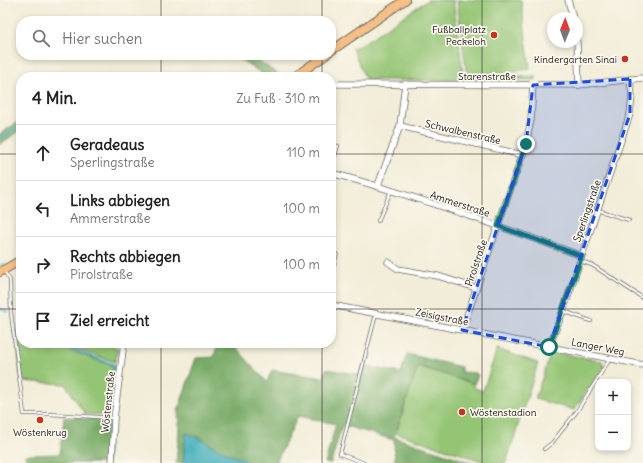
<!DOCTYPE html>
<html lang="de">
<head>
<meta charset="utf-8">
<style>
  :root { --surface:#fff; --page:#f2f2f2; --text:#222; --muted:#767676; --line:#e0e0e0 }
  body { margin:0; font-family:Delius,sans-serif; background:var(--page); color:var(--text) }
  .controls { position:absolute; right:12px; bottom:12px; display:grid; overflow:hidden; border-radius:8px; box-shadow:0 2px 6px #0003 }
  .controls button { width:36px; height:36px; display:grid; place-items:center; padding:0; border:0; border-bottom:1px solid var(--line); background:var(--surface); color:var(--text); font:20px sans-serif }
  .compass { position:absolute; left:547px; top:12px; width:36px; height:36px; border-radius:50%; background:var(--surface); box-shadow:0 2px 6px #0003; rotate:1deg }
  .stop { position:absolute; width:12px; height:12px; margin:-9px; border:3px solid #0f766e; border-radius:50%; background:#fff }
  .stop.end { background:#0f766e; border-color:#fff; box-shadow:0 1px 4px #0008 }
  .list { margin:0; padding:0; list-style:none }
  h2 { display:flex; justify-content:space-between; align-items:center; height:52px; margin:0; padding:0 16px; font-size:17px }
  h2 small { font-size:13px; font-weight:400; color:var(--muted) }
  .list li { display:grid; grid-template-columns:26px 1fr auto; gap:12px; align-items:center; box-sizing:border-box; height:56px; padding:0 16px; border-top:1px solid var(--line) }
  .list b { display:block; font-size:15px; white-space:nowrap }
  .list p { margin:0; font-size:13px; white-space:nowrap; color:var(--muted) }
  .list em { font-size:13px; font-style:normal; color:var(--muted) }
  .icon { flex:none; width:22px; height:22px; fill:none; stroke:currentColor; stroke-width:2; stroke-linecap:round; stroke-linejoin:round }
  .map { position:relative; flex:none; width:643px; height:463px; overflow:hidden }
  .search { position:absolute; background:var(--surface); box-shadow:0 2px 6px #0003; left:16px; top:16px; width:320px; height:44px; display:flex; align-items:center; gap:10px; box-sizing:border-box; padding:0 14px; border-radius:16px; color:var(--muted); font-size:15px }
  .panel { position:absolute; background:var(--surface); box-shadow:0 2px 6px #0003; left:16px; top:72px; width:320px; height:276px; border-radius:16px }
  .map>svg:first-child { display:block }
  .green { fill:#94c575; stroke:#587048 }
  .forest { fill:#7a6; stroke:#4a6341 }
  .water { fill:#3eadba; stroke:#2d646b }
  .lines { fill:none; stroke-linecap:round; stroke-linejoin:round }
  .stream { stroke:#3eadba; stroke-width:2 }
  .service-casing { stroke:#67655e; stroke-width:4 }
  .minor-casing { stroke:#67655e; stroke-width:7 }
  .primary-casing { stroke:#67655e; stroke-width:10 }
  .service { stroke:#fff; stroke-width:2.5 }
  .minor { stroke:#fff; stroke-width:5.5 }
  .primary { stroke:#f5bf86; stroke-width:8 }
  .route { stroke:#0f766e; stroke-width:5 }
  .marked { fill:#1d4ed8; fill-opacity:0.2; stroke:#1d4ed8; stroke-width:3; stroke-dasharray:8 5; stroke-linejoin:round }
  .grid { fill:none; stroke:#1c1c1c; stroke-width:1; stroke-opacity:0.55 }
  .poi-dot { fill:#c8321e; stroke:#fbf7ec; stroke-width:1.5 }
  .labels { text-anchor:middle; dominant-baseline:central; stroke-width:3.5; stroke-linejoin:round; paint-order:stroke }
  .poi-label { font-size:10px; fill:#1c1c1c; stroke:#fbf7ec; text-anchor:end }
  .street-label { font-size:10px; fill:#1c1c1c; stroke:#fbf7ec }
</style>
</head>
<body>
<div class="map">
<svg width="643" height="463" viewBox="0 0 643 463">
  <rect width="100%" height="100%" fill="#fbf7ec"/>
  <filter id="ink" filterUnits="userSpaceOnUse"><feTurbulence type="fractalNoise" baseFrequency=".025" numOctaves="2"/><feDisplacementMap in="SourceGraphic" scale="8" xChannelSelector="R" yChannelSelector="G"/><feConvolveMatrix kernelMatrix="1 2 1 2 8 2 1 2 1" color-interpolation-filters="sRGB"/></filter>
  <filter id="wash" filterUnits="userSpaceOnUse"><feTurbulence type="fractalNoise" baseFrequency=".012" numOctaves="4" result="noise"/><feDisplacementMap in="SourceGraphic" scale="16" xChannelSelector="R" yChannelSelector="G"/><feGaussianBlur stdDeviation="0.9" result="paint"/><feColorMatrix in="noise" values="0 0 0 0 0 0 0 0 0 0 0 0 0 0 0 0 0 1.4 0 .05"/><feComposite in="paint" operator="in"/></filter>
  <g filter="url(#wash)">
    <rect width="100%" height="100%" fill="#f2edd8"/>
    <g class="green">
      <path d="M428 0H453L464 80H366L352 48 359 46Z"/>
      <path d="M457 0H521L530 69 467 77Z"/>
      <path d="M16 330 21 332V343H50L113 366 108 413 106 415 85 414 65 384 21 381Z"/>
      <path d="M60 343H103L118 348 115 362Z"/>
      <path d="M497 349 538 363 506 463H488L396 433 418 366 474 384 473 387 483 391Z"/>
      <path d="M551 352 602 361 604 367 574 410 535 399Z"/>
    </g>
    <g class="forest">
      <path d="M234 55H250L281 76 279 77H267Z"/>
      <path d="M536 76V80H467V78Z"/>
      <path d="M21 120V130L0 144V134Z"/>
      <path d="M218 343H232L267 382 272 370 324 378 326 369 362 375 366 366 401 373 407 354 461 367V372L475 373 478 375 474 384 418 366 394 437 473 463H395L394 440 342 425 331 463H325L336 424 298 416 276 463H248C244 458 237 458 231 455 219 450 207 444 197 436L184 443 183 463H176L179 432 178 410 196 358 214 357Z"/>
      <path d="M64 417 107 420 104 463H26L25 455 60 454Z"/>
    </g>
    <path class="water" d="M186 433C202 438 216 449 232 455 237 458 245 458 248 463H183Z"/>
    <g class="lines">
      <g class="stream">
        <path d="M0 139 21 125"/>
        <path d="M0 266 5 263"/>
        <path d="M0 309 9 312"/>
        <path d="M18 330 21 331"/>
        <path d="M55 343 115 365 110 412"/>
        <path d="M107 463 109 424"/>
      </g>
    </g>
  </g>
  <g filter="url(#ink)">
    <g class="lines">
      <g class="service-casing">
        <g id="service">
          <path d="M331 145 338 146 331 167"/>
          <path d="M597 210 629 220"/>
          <path d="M378 221 391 191"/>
          <path d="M580 261 592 265 643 298"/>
          <path d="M4 271 10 280 11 313 24 414H50L114 418"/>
          <path d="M563 311 591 321"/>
          <path d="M544 449 552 443 577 411 608 362 609 359"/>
          <path d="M364 463 340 454 376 314"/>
        </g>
      </g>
      <g class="minor-casing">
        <g id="minor">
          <path d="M568 0 573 18"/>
          <path d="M577 42 579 85"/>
          <path d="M302 71 306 77"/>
          <path d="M331 84 579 85 643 78"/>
          <path d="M400 126 523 155"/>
          <path d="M331 173C416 196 499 226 582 256"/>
          <path d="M378 185 400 126 405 84"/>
          <path d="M388 262 398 269 438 276 476 288"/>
          <path d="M331 270 335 255"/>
          <path d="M331 305 643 365"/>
          <path d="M462 330 526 144 531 120 533 85"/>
          <path d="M549 347 563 311 630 114 632 96 630 79"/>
          <path d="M112 463 114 418 124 343"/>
        </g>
      </g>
      <g class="primary-casing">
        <g id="primary">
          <path d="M331 51 405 0"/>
          <path d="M294 77 326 55"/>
          <path d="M0 272 21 260"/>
        </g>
      </g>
      <use href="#service" class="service"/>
      <use href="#minor" class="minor"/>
      <use href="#primary" class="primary"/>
    </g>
  </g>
  <g class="lines" filter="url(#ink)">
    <path class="route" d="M526 144 498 226 582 256 549 347"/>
  </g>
  <path class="marked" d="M630 79V114L549 347 462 330 526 144 533 85Z"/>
  <path class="grid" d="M161 0V21M322 0V21M482 0V463M161 55V77M322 55V77M0 154H21M331 154H643M0 309H21M331 309H643M161 343V463M322 343V463"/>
  <g class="poi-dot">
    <circle cx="494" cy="35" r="4"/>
    <circle cx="625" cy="59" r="4"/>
    <circle cx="462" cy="412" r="4"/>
    <circle cx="40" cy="420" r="4"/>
  </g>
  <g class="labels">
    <g class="poi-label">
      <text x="486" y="29">Fußballplatz<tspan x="486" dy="12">Peckeloh</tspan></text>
      <text x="617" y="59">Kindergarten Sinai</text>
      <text x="470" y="412" text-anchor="start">Wöstenstadion</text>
      <text x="40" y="432" text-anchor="middle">Wöstenkrug</text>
    </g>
    <g class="street-label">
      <text x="487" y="76">Starenstraße</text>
      <text transform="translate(463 132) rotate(13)">Schwalbenstraße</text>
      <text transform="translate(460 204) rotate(18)">Ammerstraße</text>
      <text transform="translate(587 211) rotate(-71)">Sperlingstraße</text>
      <text transform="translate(476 263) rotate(-71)">Pirolstraße</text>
      <text transform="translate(442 317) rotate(11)">Zeisigstraße</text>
      <text transform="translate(598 347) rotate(11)">Langer Weg</text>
      <text transform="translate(108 402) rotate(-84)">Wöstenstraße</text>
    </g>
  </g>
</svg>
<div class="controls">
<button>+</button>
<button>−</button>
</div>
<svg class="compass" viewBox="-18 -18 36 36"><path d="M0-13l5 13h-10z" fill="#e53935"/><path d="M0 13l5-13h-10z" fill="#767676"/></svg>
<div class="stop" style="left:549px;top:347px"></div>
<div class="stop end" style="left:526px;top:144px"></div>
<div class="search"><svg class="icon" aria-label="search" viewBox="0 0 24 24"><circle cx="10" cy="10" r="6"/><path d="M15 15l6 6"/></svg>Hier suchen</div>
<section class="panel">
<h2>4 Min.<small>Zu Fuß · 310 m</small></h2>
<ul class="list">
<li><svg class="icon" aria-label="ahead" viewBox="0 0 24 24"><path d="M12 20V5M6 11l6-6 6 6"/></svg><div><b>Geradeaus</b><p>Sperlingstraße</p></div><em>110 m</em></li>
<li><svg class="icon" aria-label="left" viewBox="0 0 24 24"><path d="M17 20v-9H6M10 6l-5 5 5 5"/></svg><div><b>Links abbiegen</b><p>Ammerstraße</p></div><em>100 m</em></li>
<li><svg class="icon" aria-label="right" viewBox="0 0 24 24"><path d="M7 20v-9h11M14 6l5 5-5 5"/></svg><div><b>Rechts abbiegen</b><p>Pirolstraße</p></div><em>100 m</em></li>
<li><svg class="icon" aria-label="arrive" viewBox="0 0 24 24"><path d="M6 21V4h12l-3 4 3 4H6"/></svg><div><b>Ziel erreicht</b></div></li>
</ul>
</section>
</div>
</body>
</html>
